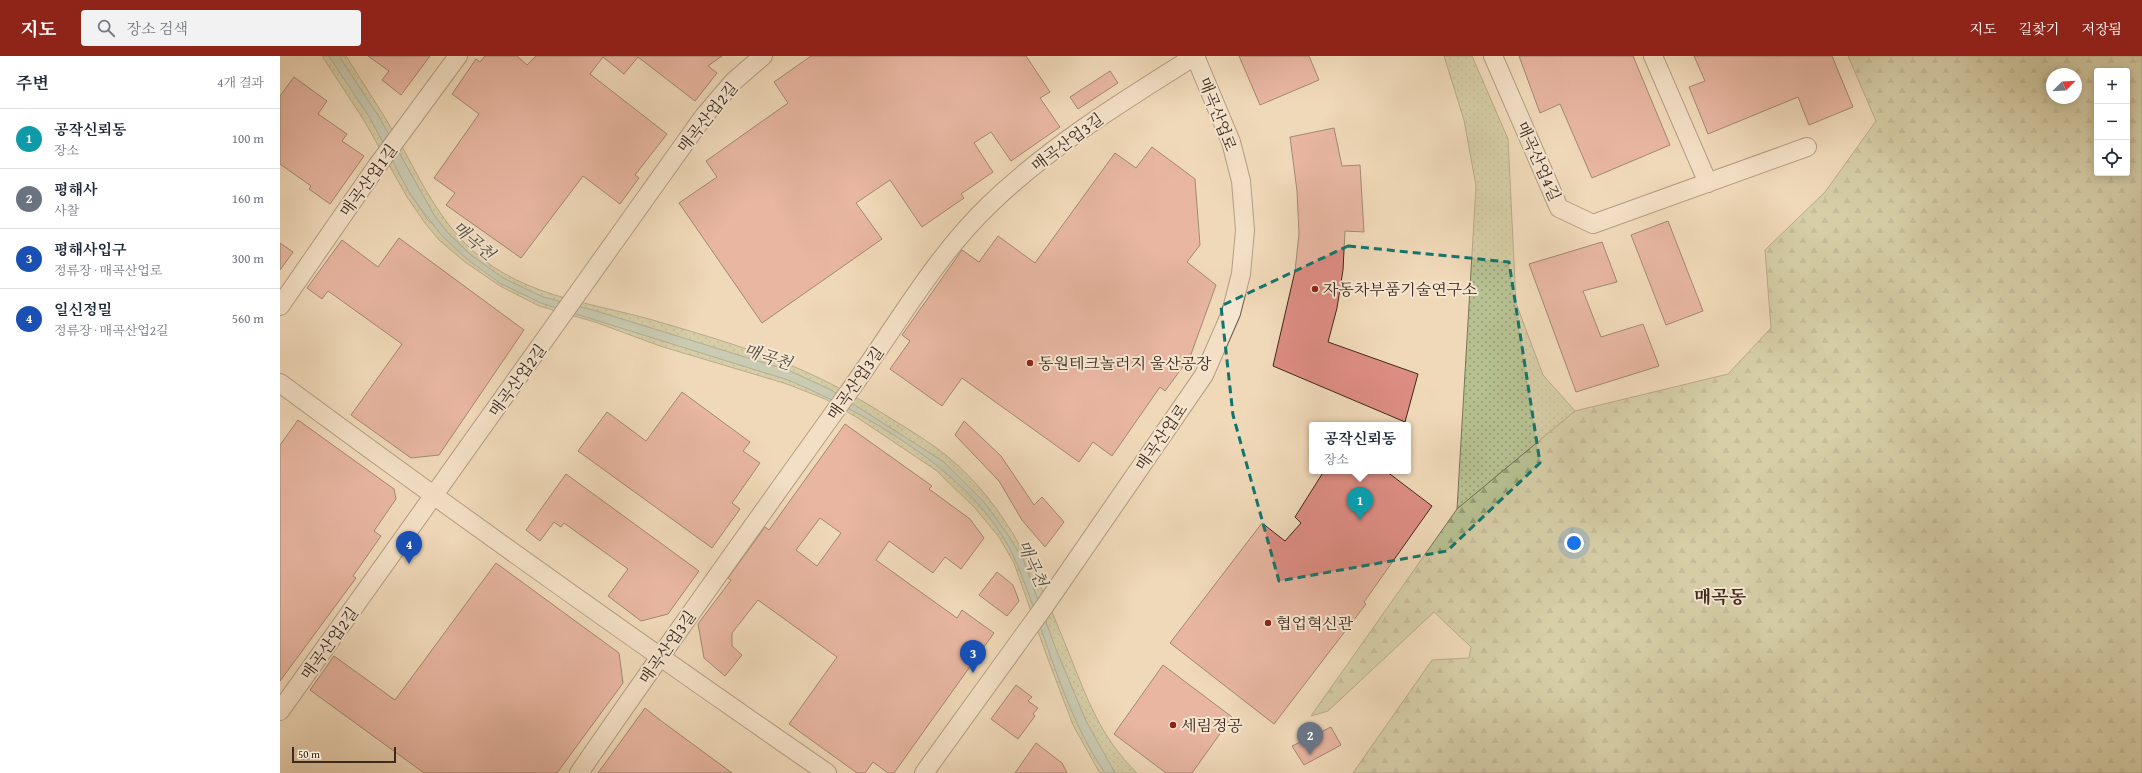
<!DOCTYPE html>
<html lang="ko">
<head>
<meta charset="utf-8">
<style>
  :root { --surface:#fff; --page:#f2f2f3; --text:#1f2937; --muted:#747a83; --line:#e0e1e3; --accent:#8f2418 }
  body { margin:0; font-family:"Gentium Book Plus","Noto Serif KR",serif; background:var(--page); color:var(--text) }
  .controls { position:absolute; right:12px; top:12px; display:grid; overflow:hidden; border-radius:4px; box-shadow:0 2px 10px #0003 }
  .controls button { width:36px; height:36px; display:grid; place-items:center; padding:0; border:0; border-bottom:1px solid var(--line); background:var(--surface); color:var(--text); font:20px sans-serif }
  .compass { position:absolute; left:1766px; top:12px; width:36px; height:36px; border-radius:50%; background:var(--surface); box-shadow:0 2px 10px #0003; rotate:66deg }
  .scale { position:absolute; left:12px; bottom:10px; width:104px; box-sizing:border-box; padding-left:4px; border:2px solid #3f291a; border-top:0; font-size:11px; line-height:14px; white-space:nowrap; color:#3f291a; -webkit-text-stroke:3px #f5e6d2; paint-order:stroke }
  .you { position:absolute; left:1294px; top:487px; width:14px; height:14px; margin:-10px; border:3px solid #fff; border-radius:50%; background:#1a73e8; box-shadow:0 0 0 6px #1a73e833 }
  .badge { display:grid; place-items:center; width:26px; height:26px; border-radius:50%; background:var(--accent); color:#fff; font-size:13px; font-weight:700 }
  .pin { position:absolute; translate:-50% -33px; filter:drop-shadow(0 1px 2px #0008) }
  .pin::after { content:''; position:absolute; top:21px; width:14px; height:12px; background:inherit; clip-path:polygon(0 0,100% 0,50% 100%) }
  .popup { position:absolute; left:1029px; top:366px; width:102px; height:52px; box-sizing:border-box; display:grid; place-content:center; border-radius:4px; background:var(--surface); filter:drop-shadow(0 1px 3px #0005); font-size:13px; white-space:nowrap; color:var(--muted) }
  .popup b { font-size:15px; color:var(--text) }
  .popup::after { content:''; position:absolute; left:50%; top:100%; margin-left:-8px; border:8px solid transparent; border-top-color:var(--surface) }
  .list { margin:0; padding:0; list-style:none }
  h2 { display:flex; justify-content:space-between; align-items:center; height:52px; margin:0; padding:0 16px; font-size:17px }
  h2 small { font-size:13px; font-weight:400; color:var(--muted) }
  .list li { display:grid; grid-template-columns:26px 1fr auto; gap:12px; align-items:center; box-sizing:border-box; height:60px; padding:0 16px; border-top:1px solid var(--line) }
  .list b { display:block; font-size:15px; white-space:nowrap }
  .list p { margin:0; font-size:13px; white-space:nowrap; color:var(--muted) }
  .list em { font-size:13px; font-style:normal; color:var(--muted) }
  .icon { flex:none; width:22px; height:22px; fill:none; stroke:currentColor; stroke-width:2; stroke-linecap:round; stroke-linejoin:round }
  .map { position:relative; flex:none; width:1862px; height:717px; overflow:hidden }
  header { display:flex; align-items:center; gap:24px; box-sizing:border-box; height:56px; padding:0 20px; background:var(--accent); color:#fff }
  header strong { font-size:19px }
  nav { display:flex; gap:22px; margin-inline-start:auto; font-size:14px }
  .search { width:280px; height:36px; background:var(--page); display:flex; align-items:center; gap:10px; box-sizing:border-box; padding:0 14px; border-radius:4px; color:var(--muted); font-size:15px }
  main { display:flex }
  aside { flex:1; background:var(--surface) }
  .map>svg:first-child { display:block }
  .grass { fill:url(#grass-dots); stroke:#7a7456 }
  .forest { fill:url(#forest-firs); stroke:#7a7456; fill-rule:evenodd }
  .water { fill:#9bbaac; stroke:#768072 }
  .building { fill:#dd8d83; stroke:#3f291a; fill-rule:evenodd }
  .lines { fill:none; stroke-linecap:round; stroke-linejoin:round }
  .minor-casing { stroke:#6b5542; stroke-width:20 }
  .minor { stroke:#f5e6d2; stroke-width:18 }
  .marked { fill:none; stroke:#0f766e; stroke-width:3; stroke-dasharray:8 5; stroke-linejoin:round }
  .poi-dot { fill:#8f2418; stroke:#f5e6d2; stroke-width:1.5 }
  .labels { text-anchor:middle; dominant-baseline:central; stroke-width:4; stroke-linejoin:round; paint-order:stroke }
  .street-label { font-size:16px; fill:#3f291a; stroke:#f5e6d2 }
  .poi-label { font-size:16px; fill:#3f291a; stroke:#f5e6d2; text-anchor:start }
  .water-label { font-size:17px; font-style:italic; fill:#564d3e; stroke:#f5e6d2 }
  .quarter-label { font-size:18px; font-weight:bold; fill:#3f291a; stroke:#f5e6d2 }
</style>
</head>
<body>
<header>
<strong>지도</strong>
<div class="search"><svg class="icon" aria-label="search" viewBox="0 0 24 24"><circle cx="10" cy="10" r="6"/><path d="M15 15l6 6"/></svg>장소 검색</div>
<nav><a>지도</a><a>길찾기</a><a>저장됨</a></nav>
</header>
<main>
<aside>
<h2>주변<small>4개 결과</small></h2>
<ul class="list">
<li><span class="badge" style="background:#0f9aa8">1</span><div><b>공작신뢰동</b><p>장소</p></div><em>100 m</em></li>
<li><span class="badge" style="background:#6b7280">2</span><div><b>평해사</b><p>사찰</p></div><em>160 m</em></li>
<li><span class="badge" style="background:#1a4fb4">3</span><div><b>평해사입구</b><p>정류장 · 매곡산업로</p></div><em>300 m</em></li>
<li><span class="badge" style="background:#1a4fb4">4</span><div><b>일신정밀</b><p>정류장 · 매곡산업2길</p></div><em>560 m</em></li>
</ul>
</aside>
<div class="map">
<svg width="1862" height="717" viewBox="0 0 1862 717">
  <defs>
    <pattern id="grass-dots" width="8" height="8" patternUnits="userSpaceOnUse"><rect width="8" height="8" fill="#b6c091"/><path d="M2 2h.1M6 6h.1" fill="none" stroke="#959c76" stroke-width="1.8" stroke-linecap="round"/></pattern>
    <pattern id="forest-firs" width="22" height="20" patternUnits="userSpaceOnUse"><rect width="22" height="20" fill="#b6c091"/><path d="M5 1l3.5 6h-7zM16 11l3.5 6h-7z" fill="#959c76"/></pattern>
  </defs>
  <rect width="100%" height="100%" fill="#f0d9b9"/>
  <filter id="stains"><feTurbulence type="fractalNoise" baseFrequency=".005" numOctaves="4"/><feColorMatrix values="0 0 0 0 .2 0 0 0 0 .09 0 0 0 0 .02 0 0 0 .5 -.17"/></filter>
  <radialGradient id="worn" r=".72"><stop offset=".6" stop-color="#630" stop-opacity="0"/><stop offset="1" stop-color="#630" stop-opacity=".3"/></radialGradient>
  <g class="grass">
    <path d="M42 0H49L90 62 130 138 148 164 220 227 261 247 508 324C589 358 702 422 737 508 766 577 782 654 825 717H820L818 714 793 669 765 595 734 507 719 481 695 452 657 415 578 362 545 343 507 328 380 290 315 266 259 250 220 230 185 206 159 184 145 167 127 141 85 66Z"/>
    <path d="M59 0H66C84 29 103 57 120 87 141 125 159 164 192 194 246 244 320 247 386 268 428 280 470 293 510 309 547 324 582 344 615 365 633 376 651 387 667 400 729 451 759 523 788 595 807 642 820 681 857 717H835L806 665 775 591 743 503 726 476 664 406 551 334 510 315 316 255 263 241 223 222 191 199 167 176 154 159 99 61Z"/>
    <path d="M1164 0H1192L1228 83 1236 247 1263 319 1295 355 1177 453 1196 130 1184 64Z"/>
  </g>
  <path class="forest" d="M1568 0H1862V717H1073L1152 604 1189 602 1191 591 1154 556 1048 655 1031 660 1177 453 1295 355 1448 318 1491 272 1485 194 1545 136 1596 65ZM1817 15H1847V117H1817ZM1772 18H1796V42H1772Z"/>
  <path class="water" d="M49 0H59L99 61 154 159 167 176 191 199 223 222 263 241 316 255 510 315 551 334 664 406 704 446 726 476 743 503 775 591 806 665 835 717H825C782 654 766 577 737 508 702 422 589 358 508 324L261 247 220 227 187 203 162 180 130 138 90 62Z"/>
  <g class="building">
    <path d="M88 0H150L121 39 102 24 109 15Z"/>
    <path d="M205 0H237L247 9 256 0H442L428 10 437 17 415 45 358 1 344 18 323 1 310 18 387 78 355 119 359 122 340 148 303 120 241 202 166 149 175 137 154 122 199 58 172 38 196 3 200 6Z"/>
    <path d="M531 0H746L770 36 760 42 780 71 731 105 711 76 694 87 713 116 681 138 684 142 642 171 610 124 576 147 602 183 482 267 399 147 437 121 426 105 508 47 494 26Z"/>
    <path d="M959 0H1029L1039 24 980 49Z"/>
    <path d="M1239 0H1353L1390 89 1312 122 1280 48 1260 57Z"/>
    <path d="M1414 0H1552L1573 51 1529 69 1518 41 1428 78 1409 31 1425 25Z"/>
    <path d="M830 15 838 27 798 53 790 41Z"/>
    <path d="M14 21 47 45 38 58 67 78 62 85 84 100 50 148 29 133 31 130 0 108V40Z"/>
    <path d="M1054 72 1062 110 1080 109 1084 176 1065 175 1063 214 1057 252 1048 286 1138 318 1125 366 993 310 1015 215 1019 178 1017 135 1010 81Z"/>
    <path d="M872 91 915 123 920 189 907 206 936 229 910 301 885 335 880 331 832 400 813 386 799 406 682 322 662 350 610 313 630 285 622 279 682 194 699 206 718 180 755 207 835 97 856 112Z"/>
    <path d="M1388 165 1423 255 1386 269 1351 179Z"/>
    <path d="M119 182 244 274 159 399 131 402 71 359 122 288 48 235 42 243 27 232 62 184 98 211Z"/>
    <path d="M1322 186 1337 226 1303 235 1321 281 1363 268 1379 310 1296 336 1249 208Z"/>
    <path d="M0 187 13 196 0 214Z"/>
    <path d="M402 336 470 386 463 395 480 407 452 447 460 453 432 492 298 395 327 356 366 385Z"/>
    <path d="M18 364 114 433 116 443 94 475 101 480 73 520 76 522 0 625V389Z"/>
    <path d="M684 365 721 400 754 449 762 441 784 466 765 491 742 464 719 425 675 379Z"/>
    <path d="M565 368 652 430 649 433 690 463 704 482 681 513 665 501 653 517 609 485 596 504 677 562 682 554 714 577 614 717H608L593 706 585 717H577L509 668 557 601 478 544 452 577V590L462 599 445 620 424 602 418 568 451 524 448 522 485 471 489 474ZM540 462 561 477 537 510 516 494Z"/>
    <path d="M1044 415H1106L1152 450 1084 546 1086 548 994 668 890 587 982 467 1005 485 1021 467 1015 461Z"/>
    <path d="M286 418 419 515 388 558 361 565 328 540 348 513 284 467 281 471 274 466 260 485 246 474Z"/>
    <path d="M216 507 339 597 343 627 277 717H144L30 634 54 600 115 644Z"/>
    <path d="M717 516 733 529 739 545 727 560 699 539Z"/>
    <path d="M883 609 952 661 912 717H886L834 678Z"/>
    <path d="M736 629 752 641 748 645 758 652 753 658 755 660 738 683 711 663Z"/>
    <path d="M365 652 380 664 452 717H318Z"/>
    <path d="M1051 671 1061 689 1024 709 1012 690Z"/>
    <path d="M756 687 782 707 787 717H735Z"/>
  </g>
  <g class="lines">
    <g class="minor-casing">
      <g id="minor">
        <path d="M1213 0 1279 152 1313 168 1527 91"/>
        <path d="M1373 0 1428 127"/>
        <path d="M0 250 97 110 178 0"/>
        <path d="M0 327C180 460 363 590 547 717"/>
        <path d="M0 655 424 60 453 26 483 0"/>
        <path d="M299 717C387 589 478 463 568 337 614 274 653 203 709 149 770 90 843 45 915 0"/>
        <path d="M644 717 764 551 924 319 951 257 961 218 965 174 961 125 951 86 915 0"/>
      </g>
    </g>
    <use href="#minor" class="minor"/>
  </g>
  <path d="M0 0H1862V717H0ZM1068 190 1229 206 1260 407 1167 495 999 525 953 359 941 250Z" fill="#f0d9b9" fill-opacity=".55" fill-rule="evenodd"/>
  <path class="marked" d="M1068 190 1229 206 1260 407 1167 495 999 525 953 359 941 250Z"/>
  <g class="poi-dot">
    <circle cx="1035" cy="233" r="4"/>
    <circle cx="750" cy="307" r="4"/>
    <circle cx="988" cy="567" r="4"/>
    <circle cx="893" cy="669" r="4"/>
  </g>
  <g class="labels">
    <g class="street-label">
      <text transform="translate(938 58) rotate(69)">매곡산업로</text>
      <text transform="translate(427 61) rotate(-51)">매곡산업2길</text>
      <text transform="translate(787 86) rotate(-37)">매곡산업3길</text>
      <text transform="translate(1259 105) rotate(66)">매곡산업4길</text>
      <text transform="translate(88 124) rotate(-54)">매곡산업1길</text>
      <text transform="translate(237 324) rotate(-54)">매곡산업2길</text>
      <text transform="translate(575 327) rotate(-55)">매곡산업3길</text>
      <text transform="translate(881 381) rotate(-55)">매곡산업로</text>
      <text transform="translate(49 587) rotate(-54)">매곡산업2길</text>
      <text transform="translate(387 591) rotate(-55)">매곡산업3길</text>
    </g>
    <g class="poi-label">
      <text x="1043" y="233">자동차부품기술연구소</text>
      <text x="758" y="307">동원테크놀러지 울산공장</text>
      <text x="996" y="567">협업혁신관</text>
      <text x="901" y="669">세림정공</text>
    </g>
    <g class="water-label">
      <text transform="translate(194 184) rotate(41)">매곡천</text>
      <text transform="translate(488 300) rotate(18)">매곡천</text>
      <text transform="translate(753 507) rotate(66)">매곡천</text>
    </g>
    <g class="quarter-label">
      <text x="1440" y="540">매곡동</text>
    </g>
  </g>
  <rect width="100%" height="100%" filter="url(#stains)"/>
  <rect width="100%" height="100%" fill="url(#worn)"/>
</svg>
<div class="controls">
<button>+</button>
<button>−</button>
<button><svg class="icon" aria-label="locate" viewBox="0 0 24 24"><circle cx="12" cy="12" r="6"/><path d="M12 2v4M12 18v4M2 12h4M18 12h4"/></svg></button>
</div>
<svg class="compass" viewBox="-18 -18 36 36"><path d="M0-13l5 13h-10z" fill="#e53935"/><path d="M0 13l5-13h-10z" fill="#747a83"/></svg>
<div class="scale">50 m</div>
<div class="you"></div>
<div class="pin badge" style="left:1080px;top:464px;background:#0f9aa8">1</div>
<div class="popup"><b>공작신뢰동</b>장소</div>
<div class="pin badge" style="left:1030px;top:699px;background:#6b7280">2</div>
<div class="pin badge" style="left:693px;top:617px;background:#1a4fb4">3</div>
<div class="pin badge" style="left:129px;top:508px;background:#1a4fb4">4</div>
</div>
</main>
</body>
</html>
